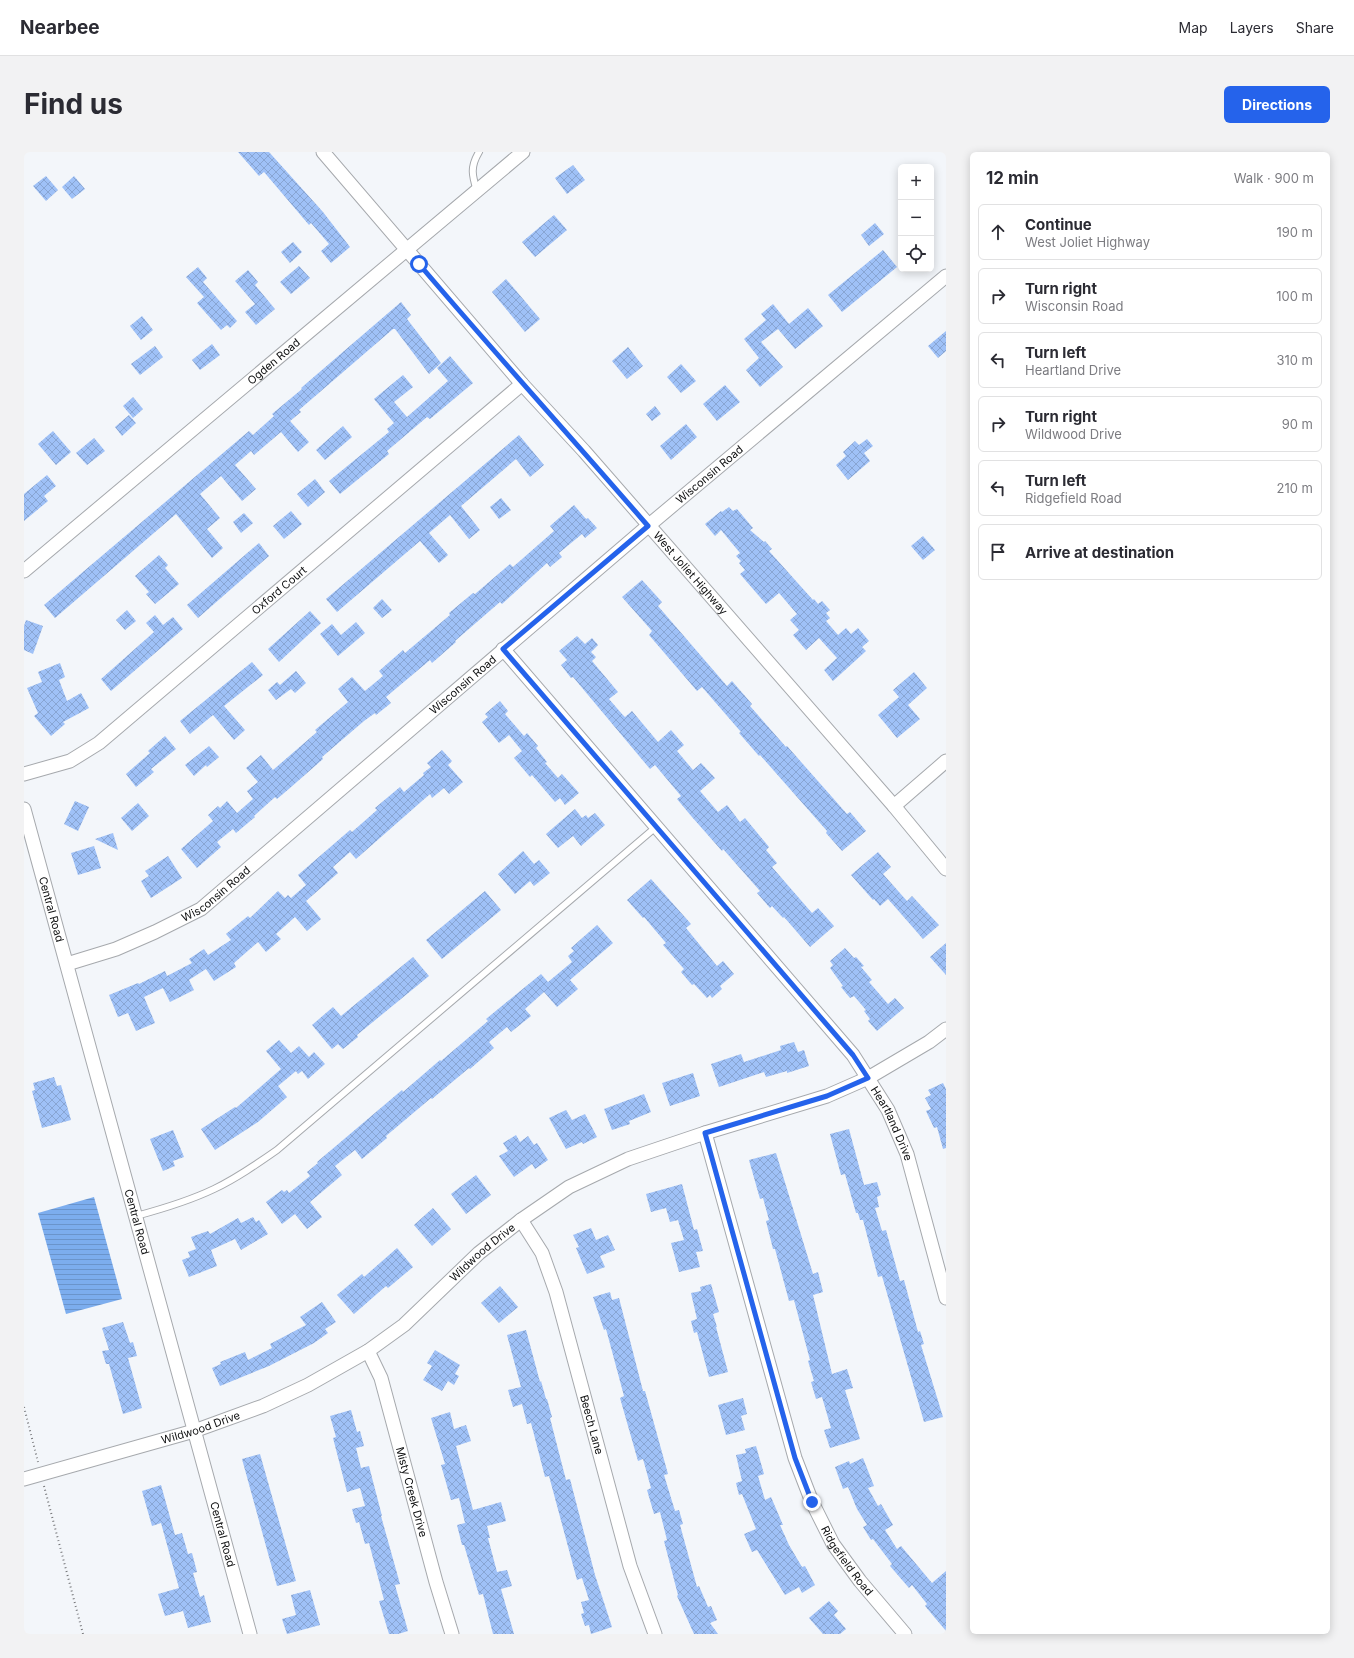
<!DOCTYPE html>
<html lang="en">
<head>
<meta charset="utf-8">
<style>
  :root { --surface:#fff; --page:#f2f2f3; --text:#2b2b33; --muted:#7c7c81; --line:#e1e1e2; --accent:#2563eb }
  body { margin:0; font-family:Inter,sans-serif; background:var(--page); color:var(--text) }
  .controls { position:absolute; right:12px; top:12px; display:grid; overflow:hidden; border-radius:6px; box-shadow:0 2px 10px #0003 }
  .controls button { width:36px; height:36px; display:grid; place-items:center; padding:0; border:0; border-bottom:1px solid var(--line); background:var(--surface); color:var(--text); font:20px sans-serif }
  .stop { position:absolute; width:12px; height:12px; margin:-9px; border:3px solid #2563eb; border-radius:50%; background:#fff }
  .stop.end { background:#2563eb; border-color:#fff; box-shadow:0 1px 4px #0008 }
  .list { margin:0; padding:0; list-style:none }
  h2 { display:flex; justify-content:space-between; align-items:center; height:52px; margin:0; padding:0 16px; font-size:17px }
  h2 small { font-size:13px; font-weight:400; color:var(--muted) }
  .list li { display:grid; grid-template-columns:26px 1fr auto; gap:12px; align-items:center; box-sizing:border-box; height:56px; margin:0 8px 8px; padding:0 8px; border:1px solid var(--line); border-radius:6px }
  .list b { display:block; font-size:15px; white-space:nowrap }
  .list p { margin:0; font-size:13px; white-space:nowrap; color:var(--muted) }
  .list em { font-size:13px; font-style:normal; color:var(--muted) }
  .icon { flex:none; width:22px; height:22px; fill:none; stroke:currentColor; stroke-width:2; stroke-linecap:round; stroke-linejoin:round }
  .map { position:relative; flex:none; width:922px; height:1482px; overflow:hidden; border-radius:6px }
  header { display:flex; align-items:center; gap:24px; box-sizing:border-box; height:56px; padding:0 20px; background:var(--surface); border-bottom:1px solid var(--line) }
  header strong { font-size:19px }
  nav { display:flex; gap:22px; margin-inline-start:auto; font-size:14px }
  .intro { display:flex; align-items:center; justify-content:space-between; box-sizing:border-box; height:96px; padding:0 24px }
  h1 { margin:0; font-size:28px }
  .button { padding:10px 18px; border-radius:6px; background:var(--accent); color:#fff; font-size:14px; font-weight:700 }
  main { display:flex; gap:24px; padding:0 24px }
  aside { flex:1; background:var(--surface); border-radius:6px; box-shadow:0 2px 10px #0003 }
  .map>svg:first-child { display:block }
  .water { fill:url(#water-rules) }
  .building { fill:url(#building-cross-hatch) }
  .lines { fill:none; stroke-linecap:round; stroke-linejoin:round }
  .service-casing { stroke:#a6a9ad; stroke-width:8 }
  .minor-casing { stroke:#a6a9ad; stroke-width:15 }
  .path { stroke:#77787b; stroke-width:2; stroke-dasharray:1 3; stroke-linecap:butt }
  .service { stroke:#fff; stroke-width:6 }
  .minor { stroke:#fff; stroke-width:13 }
  .route { stroke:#2563eb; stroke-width:5 }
  .labels { text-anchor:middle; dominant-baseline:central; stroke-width:3; stroke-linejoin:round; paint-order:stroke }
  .street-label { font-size:11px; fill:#0e0f10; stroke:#fff }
</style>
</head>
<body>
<header>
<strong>Nearbee</strong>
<nav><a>Map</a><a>Layers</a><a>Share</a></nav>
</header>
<div class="intro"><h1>Find us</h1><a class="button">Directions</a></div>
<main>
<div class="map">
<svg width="922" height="1482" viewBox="0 0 922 1482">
  <defs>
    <pattern id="water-rules" width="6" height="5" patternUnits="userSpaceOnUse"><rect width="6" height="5" fill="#7cadee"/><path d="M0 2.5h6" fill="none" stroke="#6a94cb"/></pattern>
    <pattern id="building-cross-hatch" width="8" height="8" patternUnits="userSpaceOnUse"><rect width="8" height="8" fill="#9fc1f7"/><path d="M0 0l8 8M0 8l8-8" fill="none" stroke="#88a5d3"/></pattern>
  </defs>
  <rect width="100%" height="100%" fill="#f3f6fa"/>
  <path class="water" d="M70 1045 98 1147 42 1162 14 1061Z"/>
  <g class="building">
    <path d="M214 0H245L299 60 326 95 307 111 297 99 305 92 287 71 285 73 240 20 235 24Z"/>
    <path d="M549 13 561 28 543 42 531 26Z"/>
    <path d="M22 24 34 38 22 49 9 34Z"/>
    <path d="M50 24 61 37 48 47 38 35Z"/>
    <path d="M530 63 543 78 511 105 498 90Z"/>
    <path d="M851 71 860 82 845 94 837 83Z"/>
    <path d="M269 90 278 100 266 111 257 100Z"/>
    <path d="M859 98 873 115 818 160 804 143Z"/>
    <path d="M275 114 286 126 267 142 256 130Z"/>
    <path d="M174 115 183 126 179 130 213 169 206 176 203 173 197 178 173 151 180 145 162 125Z"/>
    <path d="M224 118 234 130 231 133 251 157 232 173 221 160 231 152 211 129Z"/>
    <path d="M482 127 516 167 501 180 468 140Z"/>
    <path d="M377 150 387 163 383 167 417 211 405 222 371 177H369L275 258 277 260 266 269 285 290 274 300 257 280 230 303 227 299 211 313 232 337 218 349 197 324 176 342 196 366 183 377 199 396 188 406 152 362 31 466 20 453 225 279 229 283 250 264 248 262 278 237 277 236Z"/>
    <path d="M749 152 765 172 784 156 799 174 771 197 754 177 737 190 759 215 736 235 722 218 735 206 720 187 742 168 737 162Z"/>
    <path d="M118 164 129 178 117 188 106 174Z"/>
    <path d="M922 179V199L914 206 904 194Z"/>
    <path d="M188 192 196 203 176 218 168 208Z"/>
    <path d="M131 194 139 205 116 223 107 212Z"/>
    <path d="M604 195 619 214 603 227 588 209Z"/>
    <path d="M426 204 449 231 406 267 403 265 363 299 365 302 316 342 305 329 365 280 363 277 370 271 350 247 379 223 389 235 370 250 383 265 424 229 413 216Z"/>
    <path d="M657 212 672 229 657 241 643 225Z"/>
    <path d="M701 233 716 250 693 269 679 252Z"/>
    <path d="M109 245 119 257 109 266 99 254Z"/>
    <path d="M631 254 637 262 628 269 622 262Z"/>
    <path d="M105 263 112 271 98 284 91 275Z"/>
    <path d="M662 272 673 285 647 308 636 294Z"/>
    <path d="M319 274 328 285 301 308 292 298Z"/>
    <path d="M29 279 47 300 32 313 14 292Z"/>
    <path d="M495 283 520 313 506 325 492 307 437 354 456 378 445 387 426 363 405 381 424 403 415 411 396 389 313 460 302 447Z"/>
    <path d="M70 286 81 299 63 313 52 301Z"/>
    <path d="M843 287 849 294 840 301 846 309 824 328 812 313 822 304 819 300 831 289 835 293Z"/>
    <path d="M23 323 32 334 20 344 24 349 0 369V342Z"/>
    <path d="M291 327 301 340 284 355 273 342Z"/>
    <path d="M477 346 487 358 475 367 466 355Z"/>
    <path d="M550 353 562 367 564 366 573 376 561 386 558 382 535 401 538 405 526 415 523 411 478 452 476 450 431 489 432 490 408 511 406 508 362 545 367 551 352 563 351 561 340 569 298 605 299 607 266 636 253 647 251 645 230 664 231 665 212 681 209 677 193 690 197 695 173 716 157 697 189 669 184 663 194 654 196 656 203 649 213 661 229 647 223 639 234 630 222 616 237 603 249 618 293 580 291 578 324 550 314 537 328 525 341 539 359 524 355 519 379 498 381 501 426 463 425 461 449 441 451 442 486 412 489 415 530 379 526 374Z"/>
    <path d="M705 355 709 359 713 357 729 376 726 378 740 390 741 389 748 397 745 399 789 448 790 447 794 452 798 449 806 458 802 461 806 466 802 469 814 483 822 476 827 482 834 476 845 489 838 495 842 499 809 529 800 518 813 506 795 486 782 498 769 483 775 478 766 468 773 462 755 441 742 452 716 422 721 418 715 411 717 409 712 404 716 401 697 378 691 384 681 372 697 359 698 360Z"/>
    <path d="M267 359 278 372 260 387 249 374Z"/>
    <path d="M220 361 229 371 217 381 209 370Z"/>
    <path d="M899 384 911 398 899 408 887 394Z"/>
    <path d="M235 391 245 404 174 466 163 453Z"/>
    <path d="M135 403 144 413 141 416 155 432 131 452 122 442 125 440 111 424Z"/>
    <path d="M618 428 638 450 634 454 703 534 708 529 728 552 726 554 762 595 763 594 823 662 826 660 842 679 818 699 802 681 803 679 736 603 735 604 715 581 717 580 678 535 673 539 625 483 628 479 598 445Z"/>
    <path d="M358 447 368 458 358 466 349 456Z"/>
    <path d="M103 458 112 469 101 478 92 468Z"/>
    <path d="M286 459 297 471 255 510 244 497Z"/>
    <path d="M131 463 139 473 149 465 159 477 87 539 77 527 130 480 122 471Z"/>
    <path d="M2 468 19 474 9 502 0 498V474Z"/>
    <path d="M332 470 341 481 314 504 296 482 308 472 317 483Z"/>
    <path d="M553 484 561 492 568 486 574 493 567 500 572 505 568 509 594 540 585 547 598 562 601 565 608 559 634 590 647 578 660 593 653 599 669 618 677 611 691 626 676 639 694 660 703 653 716 670 721 666 745 695 742 698 753 711 748 715 788 761 794 756 810 774 786 795 760 765 759 766 748 754 746 756 733 741 736 739 699 697 698 699 668 665 653 647 657 644 631 613 626 617 549 525 547 526 537 513 543 508 535 499Z"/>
    <path d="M228 510 239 523 200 554 221 578 210 588 189 563 166 582 156 569Z"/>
    <path d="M36 511 41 525 35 528 43 549 57 541 65 556 39 570 41 572 27 584 10 564 14 561 3 536 18 530 14 520Z"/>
    <path d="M272 519 282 531 271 541 267 537 252 548 244 538 253 530 256 533Z"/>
    <path d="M890 520 903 536 884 553 896 567 873 586 854 563 875 545 869 538Z"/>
    <path d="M476 549 484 559 481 562 500 584 503 581 514 594 512 596 523 610 521 611 534 626 538 622 555 641 541 653 536 646 531 650 508 623 506 625 490 606 498 599 485 583 475 591 458 570 464 565 461 562Z"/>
    <path d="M141 584 152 597 127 617 130 620 112 635 102 622 126 601 124 599Z"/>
    <path d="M185 594 195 605 183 615 182 613 170 624 161 613Z"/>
    <path d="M418 598 428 609 424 613 439 630 425 642 420 636 408 646 406 642 332 707 326 700 309 715 314 721 282 749 297 767 283 779 271 765 252 782 257 787 242 800 234 790 210 811 212 815 190 829 182 817 165 828 170 838 146 850 139 836 120 845 131 871 112 879 104 861 94 865 85 843 114 831 115 832 141 819 143 824 168 811 165 807 180 797 184 803 207 788 202 782 224 764 226 766 254 739 261 746 264 743 267 746 282 733 274 723 326 678 328 680 353 658 351 656 376 635 380 640 400 623 399 621 407 615 403 611Z"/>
    <path d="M51 649 65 655 54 679 40 672Z"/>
    <path d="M114 651 125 664 108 679 97 666Z"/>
    <path d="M551 657 558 666 562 663 564 666 571 661 581 673 557 694 549 684 534 696 522 682Z"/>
    <path d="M89 681 94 698 71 687Z"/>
    <path d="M70 694 77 716 54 723 47 701Z"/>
    <path d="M499 699 510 712 515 708 526 721 510 734 506 729 491 742 474 722Z"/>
    <path d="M854 700 867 715 859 722 883 749 888 744 915 773 899 787 864 747 856 754 850 747 849 748 827 723Z"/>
    <path d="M144 704 158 726 127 746 117 729 125 724 121 719Z"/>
    <path d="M627 727 667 772 662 776 693 814 699 809 710 822 696 834 698 837 688 846 686 843 683 846 670 832 668 833 657 820 660 817 639 793 642 791 620 765 619 766 603 748Z"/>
    <path d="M461 739 477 758 418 807 402 788Z"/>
    <path d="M573 773 589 791 546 828 554 837 533 855 520 840 501 857 507 864 487 880 483 875 465 890 470 896 446 917 445 916 408 947 407 946 362 984 363 986 338 1007 331 998 311 1014 318 1023 286 1050 298 1065 283 1077 271 1062 258 1072 242 1050 258 1038 260 1040 263 1038 265 1041 286 1024 283 1020 294 1011 293 1010 378 938 379 940 416 908 417 909 464 869 462 867 517 822 524 830 548 810 544 804 550 799 547 796Z"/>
    <path d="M922 791V823L906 805Z"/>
    <path d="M821 796 830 806 832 805 840 814 837 815 848 828 845 830 864 852 871 846 880 856 853 879 844 869 846 867 840 859 842 858 830 844 826 846 817 835 819 834 806 816 809 813 806 809Z"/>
    <path d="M389 805 405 824 333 883 334 885 319 897 314 892 308 897 288 873 309 855 317 864Z"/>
    <path d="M255 888 267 901 275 894 285 905 290 900 301 912 284 927 278 919 274 922 272 919 254 934 263 945 234 970 191 998 177 977 211 955 212 956 257 917 242 899Z"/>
    <path d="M770 890 774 900 780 898 785 914 763 921V919L742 925 740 920 695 935 687 912 717 902 720 910 757 898 756 894Z"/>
    <path d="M669 921 676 944 646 954 638 931Z"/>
    <path d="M30 925 33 934 37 933 47 968 18 976 8 939 11 938 9 931Z"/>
    <path d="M919 931 922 937V996L919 997 913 975 910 976 902 959 907 957 901 946 907 943 904 938Z"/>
    <path d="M620 942 627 960 605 969 606 972 588 978 580 957Z"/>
    <path d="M542 958 548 968 561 962 573 985 559 992 558 990 542 997 525 966Z"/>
    <path d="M825 977 840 1033 853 1030 857 1043 853 1045 855 1055 851 1056 858 1079 862 1078 876 1129 880 1128 894 1180 896 1179 900 1192 897 1193 919 1265 900 1270 858 1124 854 1125 839 1068H836L834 1061H832L821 1022 817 1023 806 982Z"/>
    <path d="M149 978 160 1005 149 1009 151 1014 139 1019 126 987Z"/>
    <path d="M492 983 496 990 504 984 510 993 513 991 524 1008 511 1017 508 1012 490 1025 475 1004 484 999 479 991Z"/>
    <path d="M752 1001 789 1122 794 1120 799 1140 789 1143 808 1222 823 1217 829 1236 821 1238 836 1287 806 1296 800 1278 807 1276 798 1245 792 1247 787 1230 790 1229 784 1209 786 1208 770 1148 765 1149 751 1097H749L742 1069 745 1068 739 1046 736 1047 725 1008Z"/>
    <path d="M452 1023 467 1043 442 1062 427 1042Z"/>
    <path d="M658 1032 670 1078 673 1077 679 1099 672 1100 676 1115 655 1120 647 1091 660 1088 654 1068 646 1070 642 1056 627 1060 622 1042Z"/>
    <path d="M409 1056 427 1077 408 1094 390 1073Z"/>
    <path d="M229 1065 232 1070 235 1068 244 1082 217 1098 211 1087 187 1098 193 1114 165 1125 158 1108 166 1105 164 1100 172 1097 167 1085 184 1079 186 1082 214 1066 217 1071Z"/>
    <path d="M567 1076 572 1088 584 1083 591 1098 576 1104 581 1115 563 1122 552 1096 555 1095 549 1083Z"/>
    <path d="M373 1096 389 1115 364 1136 362 1134 330 1162 313 1143 338 1122 340 1125Z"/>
    <path d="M687 1132 695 1160 689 1162 693 1175H692L704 1220 685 1225 673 1180 670 1181 667 1169 673 1167 667 1141 677 1139 676 1135Z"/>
    <path d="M476 1134 494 1155 475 1171 457 1151Z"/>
    <path d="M586 1140 588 1148 595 1146 619 1239H621L644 1322 640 1323 651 1359 655 1358 659 1372 656 1373 673 1435 675 1434 684 1455 687 1454 693 1468 686 1471 694 1482H670L653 1444 654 1443 640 1389 643 1388 636 1360 630 1362 623 1338 627 1336 619 1307 614 1309 596 1246 600 1244 582 1177 580 1178 569 1145Z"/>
    <path d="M298 1150 312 1170 301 1177 304 1181 290 1191 245 1214 196 1234 188 1216 197 1212 196 1210 221 1200 224 1208 248 1196 246 1192 282 1173 276 1165Z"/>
    <path d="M99 1170 106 1191 109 1190 113 1204 104 1206 118 1256 99 1262 85 1212H82L78 1199 85 1198 78 1176Z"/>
    <path d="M502 1178 516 1230 517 1229 522 1247H523L528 1265 526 1266 542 1328 546 1327 571 1423 588 1475 567 1482 565 1473 561 1474 557 1462 560 1461 557 1450 565 1448 558 1426 553 1428 525 1324 521 1325 507 1271 503 1272 498 1252 489 1255 484 1238 497 1235 483 1183Z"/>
    <path d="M411 1198 436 1213 431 1222 435 1224 430 1233 424 1229 418 1239 399 1228 408 1214 403 1211Z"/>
    <path d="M719 1246 723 1262 717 1264 721 1278 702 1283 694 1253Z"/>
    <path d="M327 1258 333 1280 336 1279 340 1294 332 1296 337 1316 345 1314 358 1364H357L376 1432 371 1433 384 1479 374 1482H365L355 1449 360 1448 345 1391 341 1392 335 1370 332 1371 328 1357 341 1354 336 1336 323 1340 309 1286 312 1285 306 1264Z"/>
    <path d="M426 1260 430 1277 442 1273 447 1289 432 1294 449 1358 477 1350 482 1369 463 1374 466 1386H464L473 1420 483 1418 488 1434 477 1437 490 1482H469L459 1442 455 1443 440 1393H438L433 1373 441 1371 435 1346 427 1348 417 1313 421 1312 407 1266Z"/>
    <path d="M732 1294 740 1322 734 1324 741 1348 747 1345 759 1373H756L765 1393 778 1415 781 1414 791 1433 778 1441 775 1435 761 1443 733 1398 728 1400 720 1382 732 1377 718 1342 715 1343 712 1331 718 1329 712 1303 722 1301 721 1297Z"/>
    <path d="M236 1302 272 1429 253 1434 218 1307Z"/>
    <path d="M839 1306 850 1334 844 1336 854 1354 857 1352 869 1373 861 1378 873 1397 877 1394 908 1431 922 1419V1479L901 1454 903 1452 888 1433 885 1436 866 1414 868 1412 849 1387 847 1388 839 1375 843 1373 833 1357 824 1335 819 1337 811 1315 825 1309 826 1312Z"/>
    <path d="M137 1333 151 1383 158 1381 164 1402 168 1401 173 1420 169 1421 176 1445 180 1443 187 1470 164 1476 159 1459 141 1464 134 1442 155 1436 137 1371 128 1374 118 1339Z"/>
    <path d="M286 1438 296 1473 263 1482 258 1467 272 1463 267 1443Z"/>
    <path d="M805 1449 814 1459 810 1463 822 1477 816 1482H799L785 1466Z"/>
  </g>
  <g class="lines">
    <g class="service-casing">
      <g id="service">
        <path d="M453 39C448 23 446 15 455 0"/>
        <path d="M112 1064C138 1057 165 1049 190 1037 213 1026 233 1012 253 998L632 675"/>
      </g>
    </g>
    <g class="minor-casing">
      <g id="minor">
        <path id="s1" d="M299 0 498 232 560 299 870 654 922 717"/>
        <path id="s2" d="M0 419 499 0"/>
        <path id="s3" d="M479 497 829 903 864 958 883 1002 922 1146"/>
        <path id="s4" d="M0 622 46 609 75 591 498 232"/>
        <path d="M870 654 922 609"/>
        <path id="s5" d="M0 657 226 1482"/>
        <path id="s6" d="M43 812 92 797 131 780 177 757 624 374 922 124"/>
        <path id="s7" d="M681 981 771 1306 788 1350 809 1392 836 1429 881 1482"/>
        <path id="s8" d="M497 1068 518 1101 532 1140 606 1414 631 1482"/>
        <path id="s9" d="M344 1199 357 1226 412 1430 428 1482"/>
        <path id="s10" d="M0 1327 170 1279 239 1254 284 1233 344 1199 380 1173 455 1101 497 1068 545 1035 604 1007 681 981 803 944 844 926 905 890 922 877"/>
      </g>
    </g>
    <g class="path">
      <path d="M0 1255 14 1310"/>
      <path d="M20 1334 59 1482"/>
    </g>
    <use href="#service" class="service"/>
    <use href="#minor" class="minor"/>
  </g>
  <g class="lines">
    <path class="route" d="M395 112C470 200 548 286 624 374L479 497 829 903 844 926 803 944 681 981 771 1306 788 1350"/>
  </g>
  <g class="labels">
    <g class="street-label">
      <text stroke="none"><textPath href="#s2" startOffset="326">Ogden Road</textPath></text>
      <text stroke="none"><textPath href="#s6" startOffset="814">Wisconsin Road</textPath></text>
      <text stroke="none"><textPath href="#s1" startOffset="559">West Joliet Highway</textPath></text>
      <text stroke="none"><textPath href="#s4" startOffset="318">Oxford Court</textPath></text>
      <text stroke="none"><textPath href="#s6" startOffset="490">Wisconsin Road</textPath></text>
      <text stroke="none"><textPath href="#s6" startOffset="166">Wisconsin Road</textPath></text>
      <text stroke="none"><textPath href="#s5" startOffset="104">Central Road</textPath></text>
      <text stroke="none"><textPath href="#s3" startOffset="615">Heartland Drive</textPath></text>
      <text stroke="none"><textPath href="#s5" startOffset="428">Central Road</textPath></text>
      <text stroke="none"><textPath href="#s10" startOffset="520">Wildwood Drive</textPath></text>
      <text stroke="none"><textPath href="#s8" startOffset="218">Beech Lane</textPath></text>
      <text stroke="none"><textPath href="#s10" startOffset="184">Wildwood Drive</textPath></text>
      <text stroke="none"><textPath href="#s9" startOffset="148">Misty Creek Drive</textPath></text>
      <text stroke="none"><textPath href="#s5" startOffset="752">Central Road</textPath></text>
      <text stroke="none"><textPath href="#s7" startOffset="453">Ridgefield Road</textPath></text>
    </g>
  </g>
</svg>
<div class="controls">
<button>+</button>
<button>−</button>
<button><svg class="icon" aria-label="locate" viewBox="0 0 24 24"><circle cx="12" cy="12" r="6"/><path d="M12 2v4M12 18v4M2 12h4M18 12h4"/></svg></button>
</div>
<div class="stop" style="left:395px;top:112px"></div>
<div class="stop end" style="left:788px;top:1350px"></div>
</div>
<aside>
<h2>12 min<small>Walk · 900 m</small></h2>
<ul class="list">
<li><svg class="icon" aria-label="ahead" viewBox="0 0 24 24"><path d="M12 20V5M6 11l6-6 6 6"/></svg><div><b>Continue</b><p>West Joliet Highway</p></div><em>190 m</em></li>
<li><svg class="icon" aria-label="right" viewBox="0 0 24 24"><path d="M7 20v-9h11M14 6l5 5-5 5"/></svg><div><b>Turn right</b><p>Wisconsin Road</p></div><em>100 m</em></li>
<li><svg class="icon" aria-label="left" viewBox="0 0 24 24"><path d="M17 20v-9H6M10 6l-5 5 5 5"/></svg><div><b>Turn left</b><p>Heartland Drive</p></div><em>310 m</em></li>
<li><svg class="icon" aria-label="right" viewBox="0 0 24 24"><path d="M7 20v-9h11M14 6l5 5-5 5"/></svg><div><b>Turn right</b><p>Wildwood Drive</p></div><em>90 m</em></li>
<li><svg class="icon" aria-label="left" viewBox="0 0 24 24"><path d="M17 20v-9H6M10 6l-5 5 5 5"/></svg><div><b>Turn left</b><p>Ridgefield Road</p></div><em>210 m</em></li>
<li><svg class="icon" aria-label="arrive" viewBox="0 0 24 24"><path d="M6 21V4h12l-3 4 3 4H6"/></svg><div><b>Arrive at destination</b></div></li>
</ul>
</aside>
</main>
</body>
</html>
